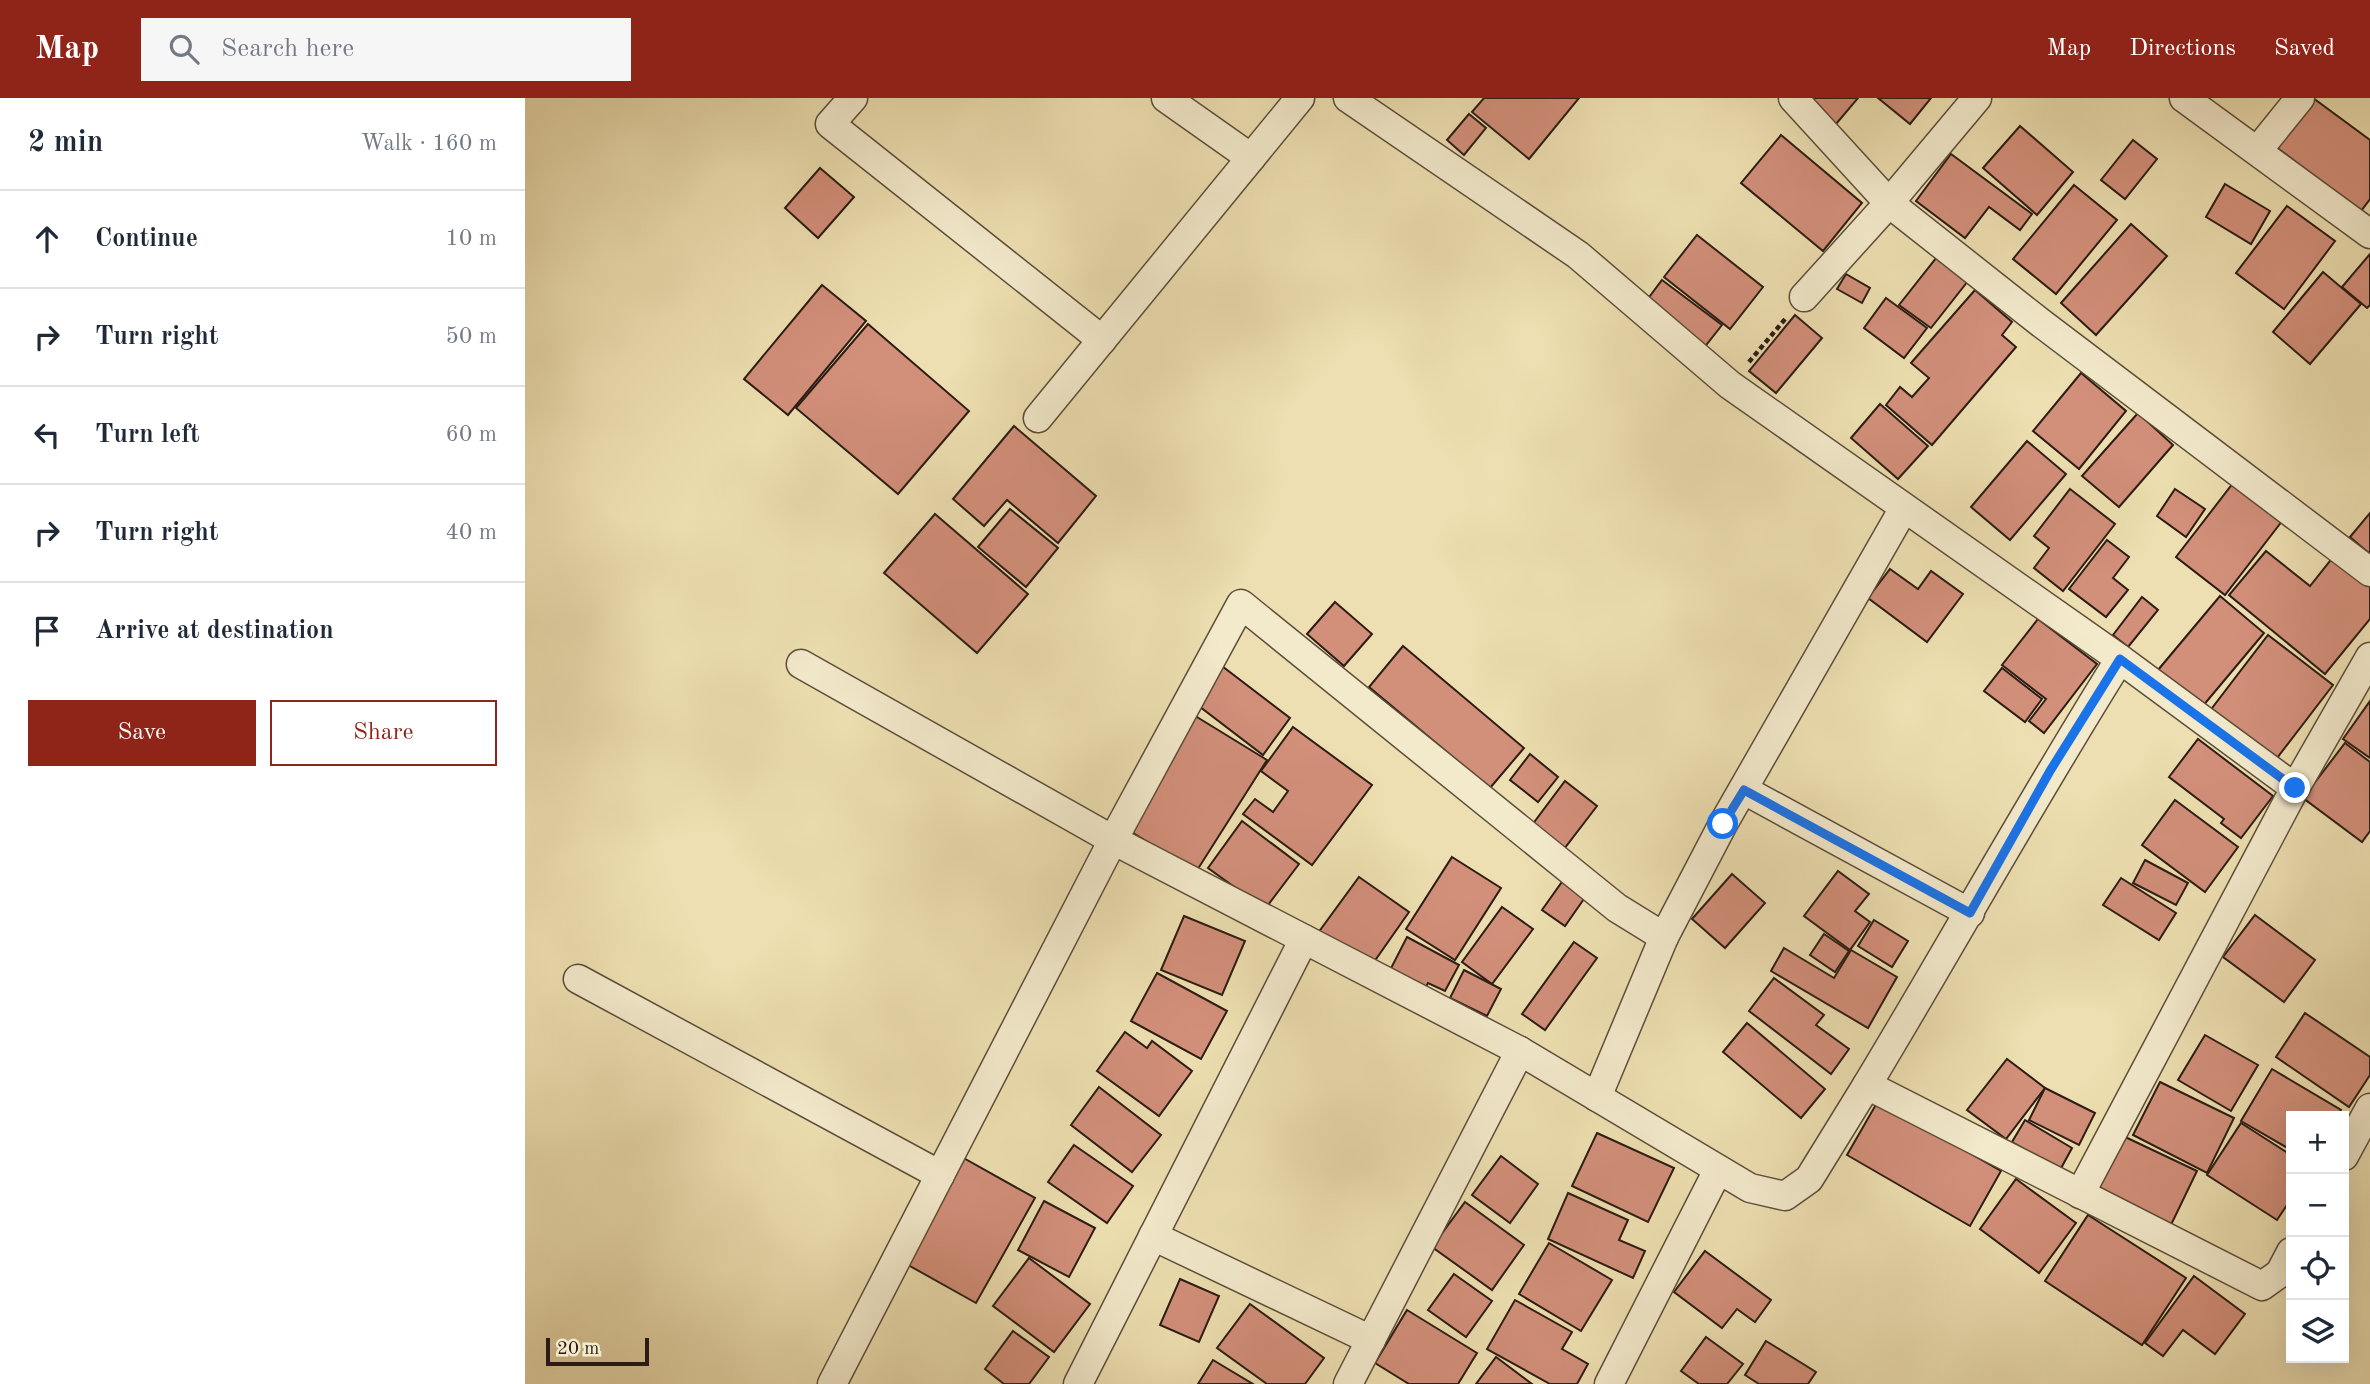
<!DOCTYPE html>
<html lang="en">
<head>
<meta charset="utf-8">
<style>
  :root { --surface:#fff; --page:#f6f6f7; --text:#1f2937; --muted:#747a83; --line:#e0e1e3; --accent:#8f2418 }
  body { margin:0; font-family:"Old Standard TT",serif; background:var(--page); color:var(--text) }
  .controls { position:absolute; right:21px; bottom:21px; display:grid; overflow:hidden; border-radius:0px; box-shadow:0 7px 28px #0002 }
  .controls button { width:63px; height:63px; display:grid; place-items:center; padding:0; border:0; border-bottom:2px solid var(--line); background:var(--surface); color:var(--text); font:35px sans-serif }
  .scale { position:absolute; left:21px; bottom:18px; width:103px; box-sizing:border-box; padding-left:7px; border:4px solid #2c1c13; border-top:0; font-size:19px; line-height:24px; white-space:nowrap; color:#2c1c13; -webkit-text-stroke:5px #f3eacc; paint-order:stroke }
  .stop { position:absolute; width:21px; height:21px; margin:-16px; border:5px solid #1a73e8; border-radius:50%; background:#fff }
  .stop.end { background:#1a73e8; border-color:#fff; box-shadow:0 2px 7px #0008 }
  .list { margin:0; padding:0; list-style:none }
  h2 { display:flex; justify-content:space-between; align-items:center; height:91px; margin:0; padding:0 28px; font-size:30px }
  h2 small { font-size:23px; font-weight:400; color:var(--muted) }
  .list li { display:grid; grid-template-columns:46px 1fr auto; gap:21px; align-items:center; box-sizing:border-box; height:98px; padding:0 28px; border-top:2px solid var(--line) }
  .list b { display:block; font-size:26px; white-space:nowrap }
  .list em { font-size:23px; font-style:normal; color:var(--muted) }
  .actions { display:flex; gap:14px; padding:21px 28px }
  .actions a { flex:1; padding:16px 0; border:2px solid var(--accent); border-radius:0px; text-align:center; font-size:24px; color:var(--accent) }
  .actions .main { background:var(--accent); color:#fff }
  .icon { flex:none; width:38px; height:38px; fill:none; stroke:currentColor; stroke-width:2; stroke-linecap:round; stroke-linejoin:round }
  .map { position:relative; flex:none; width:1845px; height:1286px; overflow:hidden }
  header { display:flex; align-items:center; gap:42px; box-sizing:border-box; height:98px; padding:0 35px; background:var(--accent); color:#fff }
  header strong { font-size:33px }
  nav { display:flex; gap:38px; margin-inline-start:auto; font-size:24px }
  .search { width:490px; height:63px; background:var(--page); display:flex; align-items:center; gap:18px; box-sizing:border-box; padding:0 24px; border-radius:0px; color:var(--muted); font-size:26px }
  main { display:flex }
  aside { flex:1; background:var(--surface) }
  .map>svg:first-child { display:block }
  .building { fill:#d28f7a; stroke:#2c1c13; stroke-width:2 }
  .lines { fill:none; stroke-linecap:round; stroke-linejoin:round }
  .minor-casing { stroke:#5c4d3a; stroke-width:31 }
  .path { stroke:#2c1c13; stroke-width:4.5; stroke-dasharray:5 3.5; stroke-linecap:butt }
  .minor { stroke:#f3eacc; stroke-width:28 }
  .route { stroke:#1a73e8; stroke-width:9 }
</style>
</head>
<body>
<header>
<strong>Map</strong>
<div class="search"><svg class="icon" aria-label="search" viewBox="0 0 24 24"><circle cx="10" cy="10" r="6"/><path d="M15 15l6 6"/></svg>Search here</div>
<nav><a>Map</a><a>Directions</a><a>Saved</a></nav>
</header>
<main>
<aside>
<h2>2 min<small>Walk · 160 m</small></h2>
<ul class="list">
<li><svg class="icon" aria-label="ahead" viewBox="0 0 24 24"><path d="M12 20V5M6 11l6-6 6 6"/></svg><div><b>Continue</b></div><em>10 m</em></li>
<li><svg class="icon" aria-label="right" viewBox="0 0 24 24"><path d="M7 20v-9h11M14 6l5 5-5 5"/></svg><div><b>Turn right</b></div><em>50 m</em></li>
<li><svg class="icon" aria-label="left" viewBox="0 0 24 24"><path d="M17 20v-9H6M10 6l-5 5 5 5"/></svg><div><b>Turn left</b></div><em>60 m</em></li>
<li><svg class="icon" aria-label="right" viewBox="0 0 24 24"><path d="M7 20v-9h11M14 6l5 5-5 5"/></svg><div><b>Turn right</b></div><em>40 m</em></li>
<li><svg class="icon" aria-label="arrive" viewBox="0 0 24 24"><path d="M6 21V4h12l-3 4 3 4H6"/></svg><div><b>Arrive at destination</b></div></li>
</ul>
<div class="actions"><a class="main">Save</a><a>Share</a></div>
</aside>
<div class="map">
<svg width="1845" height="1286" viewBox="0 0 1845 1286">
  <rect width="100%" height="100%" fill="#eddfb1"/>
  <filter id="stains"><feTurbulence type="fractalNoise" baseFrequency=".00286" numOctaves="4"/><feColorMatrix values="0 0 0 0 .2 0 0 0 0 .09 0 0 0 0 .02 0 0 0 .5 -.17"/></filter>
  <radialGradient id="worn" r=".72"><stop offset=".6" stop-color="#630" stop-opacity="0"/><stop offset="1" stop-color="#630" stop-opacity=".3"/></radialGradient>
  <g class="building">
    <path d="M959 0H1054L1004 61 947 14Z"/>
    <path d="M1286 0H1333L1311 26 1283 3Z"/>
    <path d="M1353 0H1406L1385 26Z"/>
    <path d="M1788 0 1845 42V101L1836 113 1751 49Z"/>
    <path d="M944 16 961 30 939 57 922 42Z"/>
    <path d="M1495 28 1548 74 1512 117 1458 70Z"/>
    <path d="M1256 37 1337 105 1298 153 1216 85Z"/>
    <path d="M1608 42 1632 61 1600 101 1576 82Z"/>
    <path d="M1426 56 1507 116 1495 132 1464 109 1440 140 1391 103Z"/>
    <path d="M295 70 329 99 293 140 260 110Z"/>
    <path d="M1700 86 1745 113 1726 146 1681 119Z"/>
    <path d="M1549 87 1592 122 1531 196 1488 161Z"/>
    <path d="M1762 108 1810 143 1759 211 1711 175Z"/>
    <path d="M1606 126 1642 158 1571 237 1536 205Z"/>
    <path d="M1172 137 1238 189 1205 231 1139 179Z"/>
    <path d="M1845 156V207L1842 210 1817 189Z"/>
    <path d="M1412 159 1443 183 1406 230 1374 207Z"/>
    <path d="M1798 174 1836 206 1785 266 1748 234Z"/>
    <path d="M1321 176 1345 190 1337 205 1312 191Z"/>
    <path d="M1137 182 1197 227 1178 251 1119 206Z"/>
    <path d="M297 187 341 223 263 317 219 281Z"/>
    <path d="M1450 192 1487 224 1477 237 1491 249 1407 347 1361 307 1375 289 1387 299 1404 280 1386 265Z"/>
    <path d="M1361 200 1402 230 1379 260 1339 230Z"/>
    <path d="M1270 217 1297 240 1251 295 1224 273Z"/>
    <path d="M343 226 444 313 373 396 271 310Z"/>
    <path d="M1556 275 1601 313 1554 371 1508 333Z"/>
    <path d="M1355 306 1403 348 1373 381 1326 340Z"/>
    <path d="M1613 315 1648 347 1594 409 1557 378Z"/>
    <path d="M489 328 571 398 533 445 482 402 459 428 428 401Z"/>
    <path d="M1502 343 1541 376 1485 442 1446 409Z"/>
    <path d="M1712 380 1761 418 1700 497 1651 459Z"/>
    <path d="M1545 391 1590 426 1538 493 1509 470 1524 450 1509 438Z"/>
    <path d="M1650 391 1680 411 1661 439 1632 418Z"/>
    <path d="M485 411 533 450 501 489 453 449Z"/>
    <path d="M1845 415V456L1825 439Z"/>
    <path d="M410 416 503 496 452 555 359 475Z"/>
    <path d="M1582 442 1604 459 1588 480 1603 492 1581 519 1544 491Z"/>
    <path d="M1741 453 1785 488 1809 458 1845 487V521L1800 576 1704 497Z"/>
    <path d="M1365 471 1393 491 1406 473 1438 496 1402 544 1343 500Z"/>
    <path d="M1695 498 1739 535 1677 609 1633 572Z"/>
    <path d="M1617 499 1633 512 1603 549 1588 537Z"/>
    <path d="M810 504 847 536 819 568 782 536Z"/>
    <path d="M1513 521 1572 566 1519 635 1504 623 1521 601 1477 567Z"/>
    <path d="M1743 537 1808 587 1749 664 1684 614Z"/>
    <path d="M878 548 999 650 965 690 844 589Z"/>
    <path d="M693 565 765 620 738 657 666 602Z"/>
    <path d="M1477 570 1517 601 1500 624 1459 593Z"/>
    <path d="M1845 603V660L1818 641Z"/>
    <path d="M667 616 742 662 671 774 597 728Z"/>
    <path d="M768 629 847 687 787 767 718 716 730 701 748 714 763 693 736 673Z"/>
    <path d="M1673 641 1748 698 1716 740 1696 725 1699 721 1644 679Z"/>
    <path d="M1820 645 1845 664V733L1837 744 1778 700Z"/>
    <path d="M1005 656 1033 679 1013 704 985 682Z"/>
    <path d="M1040 683 1072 708 1039 751 1007 727Z"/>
    <path d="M1650 702 1713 749 1680 794 1617 747Z"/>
    <path d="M717 723 774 766 740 811 683 770Z"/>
    <path d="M927 759 976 790 930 862 881 831Z"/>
    <path d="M1620 762 1663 785 1651 807 1608 785Z"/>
    <path d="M1313 773 1344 796 1330 813 1345 824 1325 852 1279 818Z"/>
    <path d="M1207 776 1240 805 1200 850 1167 821Z"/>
    <path d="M834 779 884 814 844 871 793 835Z"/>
    <path d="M1596 780 1651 815 1634 842 1578 807Z"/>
    <path d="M1039 781 1061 798 1040 828 1017 812Z"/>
    <path d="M977 809 1008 831 967 886 937 864Z"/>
    <path d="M1730 817 1790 862 1759 904 1698 859Z"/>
    <path d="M659 818 720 843 697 897 636 872Z"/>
    <path d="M1349 822 1383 843 1367 869 1333 848Z"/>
    <path d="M1299 836 1324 853 1310 874 1285 857Z"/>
    <path d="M882 839 934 867 920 893 903 885 898 894 863 876Z"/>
    <path d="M1049 844 1072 860 1020 932 997 916Z"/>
    <path d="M1259 850 1309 880 1326 852 1372 879 1343 930 1246 873Z"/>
    <path d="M939 872 976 891 962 918 925 900Z"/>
    <path d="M632 875 702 913 676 961 606 923Z"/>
    <path d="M1249 880 1299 917 1291 927 1324 951 1306 976 1224 913Z"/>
    <path d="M1780 915 1845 959V977L1824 1009 1751 959Z"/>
    <path d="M1222 925 1300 991 1276 1020 1198 954Z"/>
    <path d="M600 934 622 950 627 943 667 973 634 1018 572 973Z"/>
    <path d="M1680 937 1733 967 1706 1013 1653 982Z"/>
    <path d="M1482 961 1520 990 1481 1041 1442 1012Z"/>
    <path d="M1747 971 1816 1012 1813 1018H1766V1052L1716 1023Z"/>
    <path d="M1635 984 1709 1020 1682 1075 1608 1037Z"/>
    <path d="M574 989 636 1037 607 1074 546 1027Z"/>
    <path d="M1520 990 1570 1015 1554 1047 1504 1022Z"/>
    <path d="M1353 1003 1476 1073 1445 1128 1322 1057Z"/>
    <path d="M1500 1022 1547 1050 1535 1072 1487 1044Z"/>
    <path d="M1716 1025 1766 1057V1101L1752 1122 1682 1077Z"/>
    <path d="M1072 1035 1149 1070 1123 1124 1047 1088Z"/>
    <path d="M1596 1037 1672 1073 1644 1131 1568 1095Z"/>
    <path d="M549 1047 608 1088 582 1125 523 1084Z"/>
    <path d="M435 1058 510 1100 451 1205 376 1163Z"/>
    <path d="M976 1058 1013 1086 985 1125 947 1097Z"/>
    <path d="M1491 1081 1551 1125 1514 1175 1455 1131Z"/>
    <path d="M1043 1095 1103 1122 1094 1142 1120 1153 1108 1180 1023 1141Z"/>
    <path d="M519 1103 570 1130 544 1179 493 1152Z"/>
    <path d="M940 1104 999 1147 967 1192 907 1149Z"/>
    <path d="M1563 1117 1661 1180 1617 1247 1520 1183Z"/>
    <path d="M1024 1145 1087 1182 1056 1233 994 1196Z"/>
    <path d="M1180 1153 1246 1202 1230 1224 1212 1211 1197 1230 1149 1194Z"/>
    <path d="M504 1160 565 1206 529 1254 468 1208Z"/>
    <path d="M929 1176 967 1203 941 1239 903 1212Z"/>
    <path d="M1669 1178 1720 1216 1690 1256 1658 1232 1638 1258 1620 1245Z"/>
    <path d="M655 1181 694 1198 674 1244 635 1227Z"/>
    <path d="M990 1202 1047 1234 1037 1251 1063 1266 1052 1286H1025L962 1251Z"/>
    <path d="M725 1206 799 1260 780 1286H742L692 1250Z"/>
    <path d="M882 1212 952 1255 933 1286H884L850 1265Z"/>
    <path d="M488 1233 524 1259 504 1286H479L460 1271Z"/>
    <path d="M1181 1239 1218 1266 1202 1286H1174L1156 1273Z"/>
    <path d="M1241 1243 1291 1274 1283 1286H1234L1220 1277Z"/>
    <path d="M971 1259 1007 1286H951Z"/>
    <path d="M688 1262 728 1286H673Z"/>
  </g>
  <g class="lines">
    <g class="minor-casing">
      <g id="minor">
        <path d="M328 0 305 26 577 242"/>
        <path d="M641 0 726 60"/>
        <path d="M823 0 1053 157 1205 287 1595 561 1770 690"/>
        <path d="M1268 0 1364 105 1516 225 1845 474"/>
        <path d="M1659 0 1845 136"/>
        <path d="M1733 52 1775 0"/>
        <path d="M1279 199 1364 105 1452 0"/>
        <path d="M513 320 775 0"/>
        <path d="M276 566 588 742 995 953 1225 1090 1260 1098 1284 1081 1342 987 1737 1188 1755 1175 1766 1154"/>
        <path d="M1219 692 1445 815"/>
        <path d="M53 881 415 1077"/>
        <path d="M1342 987C1427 846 1507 701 1595 561"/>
        <path d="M1072 999 1139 839"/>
        <path d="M1819 1058 1845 1010"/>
        <path d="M1555 1096 1770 690 1845 559"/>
        <path d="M628 1138 846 1242"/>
        <path d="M307 1286 588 742 716 506 1092 810 1139 839 1198 726 1379 410"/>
        <path d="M553 1286 779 841"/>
        <path d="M823 1286 995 953"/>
        <path d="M1084 1286 1193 1072"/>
      </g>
    </g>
    <path class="path" d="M1224 264 1261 220"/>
    <use href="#minor" class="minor"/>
  </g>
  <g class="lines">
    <path class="route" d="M1198 726 1219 692 1445 815 1525 673 1595 561 1770 690"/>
  </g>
  <rect width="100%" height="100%" filter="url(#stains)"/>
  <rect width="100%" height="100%" fill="url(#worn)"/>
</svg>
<div class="controls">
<button>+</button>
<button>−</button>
<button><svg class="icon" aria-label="locate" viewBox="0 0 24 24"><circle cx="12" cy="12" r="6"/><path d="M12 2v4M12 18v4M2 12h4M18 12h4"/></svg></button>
<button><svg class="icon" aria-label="layers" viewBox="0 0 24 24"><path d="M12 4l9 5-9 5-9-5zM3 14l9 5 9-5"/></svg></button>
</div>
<div class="scale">20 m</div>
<div class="stop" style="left:1198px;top:726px"></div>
<div class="stop end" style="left:1770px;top:690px"></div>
</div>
</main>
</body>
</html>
